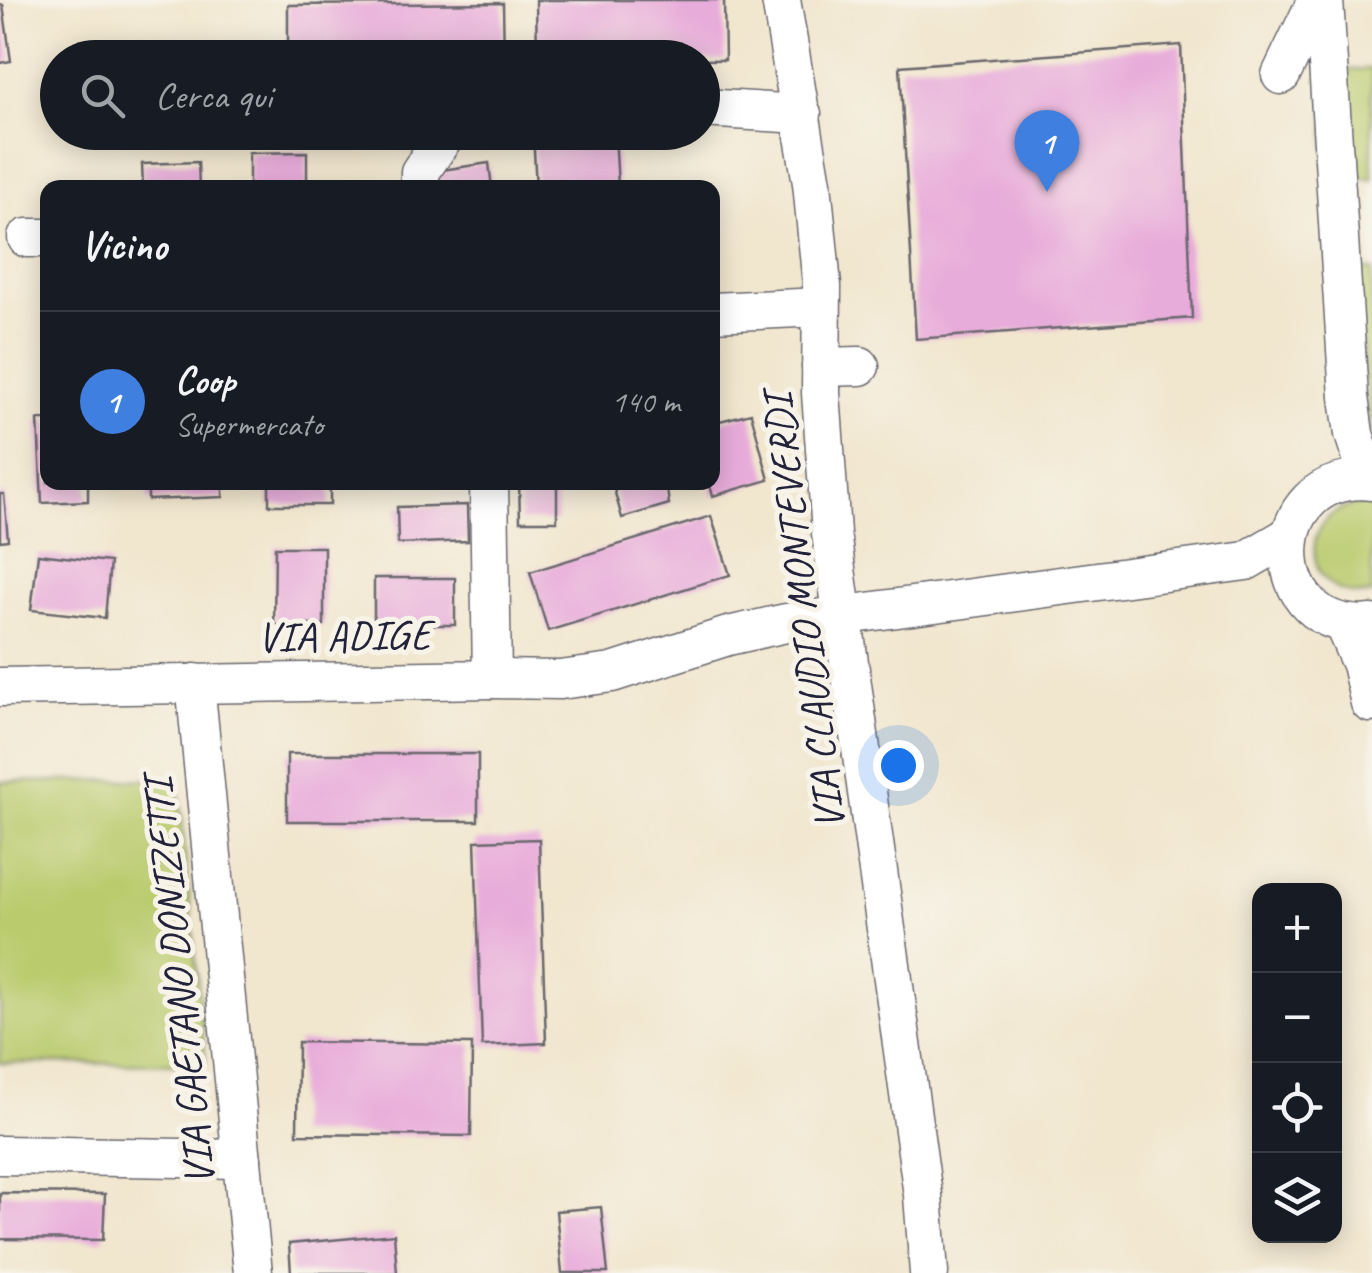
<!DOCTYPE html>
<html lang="it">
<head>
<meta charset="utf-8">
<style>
  :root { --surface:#171b24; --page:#242831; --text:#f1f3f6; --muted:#9ea1a6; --line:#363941; --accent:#d93025 }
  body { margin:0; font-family:Caveat,sans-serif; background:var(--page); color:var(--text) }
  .controls { position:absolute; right:30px; bottom:30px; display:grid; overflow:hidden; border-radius:20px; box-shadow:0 5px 25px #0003 }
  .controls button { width:90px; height:90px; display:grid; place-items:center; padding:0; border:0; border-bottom:2px solid var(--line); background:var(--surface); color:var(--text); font:50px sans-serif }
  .you { position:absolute; left:898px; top:765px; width:35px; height:35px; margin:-25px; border:8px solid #fff; border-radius:50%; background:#1a73e8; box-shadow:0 0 0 15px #1a73e833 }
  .badge { display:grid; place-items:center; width:65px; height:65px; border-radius:50%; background:var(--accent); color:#fff; font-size:32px; font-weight:700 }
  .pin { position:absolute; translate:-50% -82px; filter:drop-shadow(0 2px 5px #0008) }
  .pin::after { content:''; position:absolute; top:52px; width:35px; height:30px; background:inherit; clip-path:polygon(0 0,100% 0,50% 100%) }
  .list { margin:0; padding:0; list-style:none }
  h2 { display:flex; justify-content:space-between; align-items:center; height:130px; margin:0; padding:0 40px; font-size:42px }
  h2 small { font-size:32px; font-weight:400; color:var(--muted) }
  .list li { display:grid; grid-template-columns:65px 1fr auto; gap:30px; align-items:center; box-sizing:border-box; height:180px; padding:0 40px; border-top:2px solid var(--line) }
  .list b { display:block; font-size:38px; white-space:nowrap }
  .list p { margin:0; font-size:32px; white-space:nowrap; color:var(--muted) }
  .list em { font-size:32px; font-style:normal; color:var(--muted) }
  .icon { flex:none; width:55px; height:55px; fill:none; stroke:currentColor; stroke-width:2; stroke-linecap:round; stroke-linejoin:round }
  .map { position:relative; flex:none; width:1372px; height:1273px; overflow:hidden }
  .search { position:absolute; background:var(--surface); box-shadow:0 5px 25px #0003; left:40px; top:40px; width:680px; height:110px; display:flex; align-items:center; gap:25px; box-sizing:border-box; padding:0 35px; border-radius:55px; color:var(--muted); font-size:38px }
  .panel { position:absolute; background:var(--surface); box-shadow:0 5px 25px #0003; left:40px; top:180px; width:680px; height:310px; border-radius:20px }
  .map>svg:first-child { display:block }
  .green { fill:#bacb6d; stroke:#6e7654; stroke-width:2.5 }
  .building { fill:#e8acda }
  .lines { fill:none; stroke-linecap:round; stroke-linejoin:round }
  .minor-casing { stroke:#6a676e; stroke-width:41 }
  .minor { stroke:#fff; stroke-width:38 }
  .labels { text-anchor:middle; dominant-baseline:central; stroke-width:10; stroke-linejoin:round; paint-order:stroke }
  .street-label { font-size:42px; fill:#22223b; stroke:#f7f3e8 }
</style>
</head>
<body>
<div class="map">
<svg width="1372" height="1273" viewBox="0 0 1372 1273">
  <rect width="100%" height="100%" fill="#f7f3e8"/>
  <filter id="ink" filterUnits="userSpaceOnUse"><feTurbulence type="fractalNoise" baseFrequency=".01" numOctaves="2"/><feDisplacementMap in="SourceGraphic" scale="20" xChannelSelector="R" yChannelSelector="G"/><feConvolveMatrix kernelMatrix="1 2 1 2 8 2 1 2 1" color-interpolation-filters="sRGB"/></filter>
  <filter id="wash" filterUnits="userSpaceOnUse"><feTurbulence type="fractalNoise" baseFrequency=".0048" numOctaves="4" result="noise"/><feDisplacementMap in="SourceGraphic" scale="40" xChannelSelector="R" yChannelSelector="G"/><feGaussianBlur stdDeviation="2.25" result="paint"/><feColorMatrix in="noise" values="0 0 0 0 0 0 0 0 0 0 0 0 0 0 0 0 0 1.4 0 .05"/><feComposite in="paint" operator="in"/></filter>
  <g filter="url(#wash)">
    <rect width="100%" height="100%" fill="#f1e6ce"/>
    <g class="green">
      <path d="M1325 69H1372V179L1326 174Z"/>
      <path d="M1355 270H1372V433L1370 430Z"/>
      <path d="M1366 504 1372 506V594C1301 604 1292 506 1366 504Z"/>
      <path d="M178 779 206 1064 0 1063V782Z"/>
    </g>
    <g id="blocks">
      <g class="building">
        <path d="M536 0H724L725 60 537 58Z"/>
        <path d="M503 3 504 58H288V5Z"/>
        <path d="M0 5H3L11 61 0 63Z"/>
        <path d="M1181 45 1192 318 916 339 900 66Z"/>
        <path d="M533 132H615L618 188H536Z"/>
        <path d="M307 152V188H249V153Z"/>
        <path d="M198 162 199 188H143L142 164Z"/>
        <path d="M489 163 492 188H437L435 171Z"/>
        <path d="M751 413 769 480 713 496 709 482H712V423Z"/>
        <path d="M38 420H48V482H88V501L42 503Z"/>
        <path d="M148 482H223V497L148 500Z"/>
        <rect x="269" y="482" width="61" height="23"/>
        <path d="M519 482H557V521H520Z"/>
        <path d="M612 482H666L669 504 622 518Z"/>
        <path d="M0 494H4L8 540 0 541Z"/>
        <path d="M467 505 468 541 398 544 397 507Z"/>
        <path d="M711 516 730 575 548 631 530 572Z"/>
        <path d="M275 547H324V625H274Z"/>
        <path d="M38 554 110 562 105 618 31 610Z"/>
        <rect x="374" y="578" width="81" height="47"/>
        <rect x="287" y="754" width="191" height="67"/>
        <path d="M539 839 546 1043 482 1046 475 841Z"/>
        <path d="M298 1042 472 1044 471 1136 297 1134Z"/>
        <path d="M0 1193 105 1194 103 1240 0 1239Z"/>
        <path d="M601 1207 608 1273H562L556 1211Z"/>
        <path d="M394 1234 397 1273H291L289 1244Z"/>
      </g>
    </g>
  </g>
  <g filter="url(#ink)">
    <use href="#blocks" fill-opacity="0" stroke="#6a676e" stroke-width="2.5"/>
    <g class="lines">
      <g class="minor-casing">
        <g id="minor">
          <path d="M781 0 812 183 822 286 821 393 831 533 923 1195 929 1273"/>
          <path d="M1324 0 1349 397 1354 434 1369 480"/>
          <path d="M1281 75 1317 0"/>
          <path d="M702 108 802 114"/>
          <path d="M420 188V172L447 132"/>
          <path d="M27 238H48"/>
          <path d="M712 312 821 307"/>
          <path d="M821 367 860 366"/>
          <path d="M1372 481C1261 469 1262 636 1372 624"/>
          <path d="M1343 623 1361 664 1370 703"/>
          <path d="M492 679 560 680 612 673 728 636 786 623 1246 561 1289 536"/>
          <path d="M195 683 253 1273"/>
          <path d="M0 687 492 679 489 482"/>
          <path d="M0 1155 242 1159"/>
        </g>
      </g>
      <use href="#minor" class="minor"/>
    </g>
  </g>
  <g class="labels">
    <g class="street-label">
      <text transform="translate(804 612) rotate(-97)">VIA CLAUDIO MONTEVERDI</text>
      <text transform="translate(344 636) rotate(-1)">VIA ADIGE</text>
      <text transform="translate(179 982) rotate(-96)">VIA GAETANO DONIZETTI</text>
    </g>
  </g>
</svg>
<div class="controls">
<button>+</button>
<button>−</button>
<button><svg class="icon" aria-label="locate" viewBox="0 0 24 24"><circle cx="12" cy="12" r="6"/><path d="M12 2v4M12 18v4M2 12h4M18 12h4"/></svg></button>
<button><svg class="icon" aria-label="layers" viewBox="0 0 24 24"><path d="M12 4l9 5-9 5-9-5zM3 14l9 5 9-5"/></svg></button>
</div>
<div class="you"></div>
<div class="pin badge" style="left:1047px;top:192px;background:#3f7fe0">1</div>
<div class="search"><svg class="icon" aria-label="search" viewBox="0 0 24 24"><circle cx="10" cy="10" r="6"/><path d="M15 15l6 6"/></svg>Cerca qui</div>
<section class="panel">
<h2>Vicino<small></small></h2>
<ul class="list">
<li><span class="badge" style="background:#3f7fe0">1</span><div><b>Coop</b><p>Supermercato</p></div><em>140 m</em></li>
</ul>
</section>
</div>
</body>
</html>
